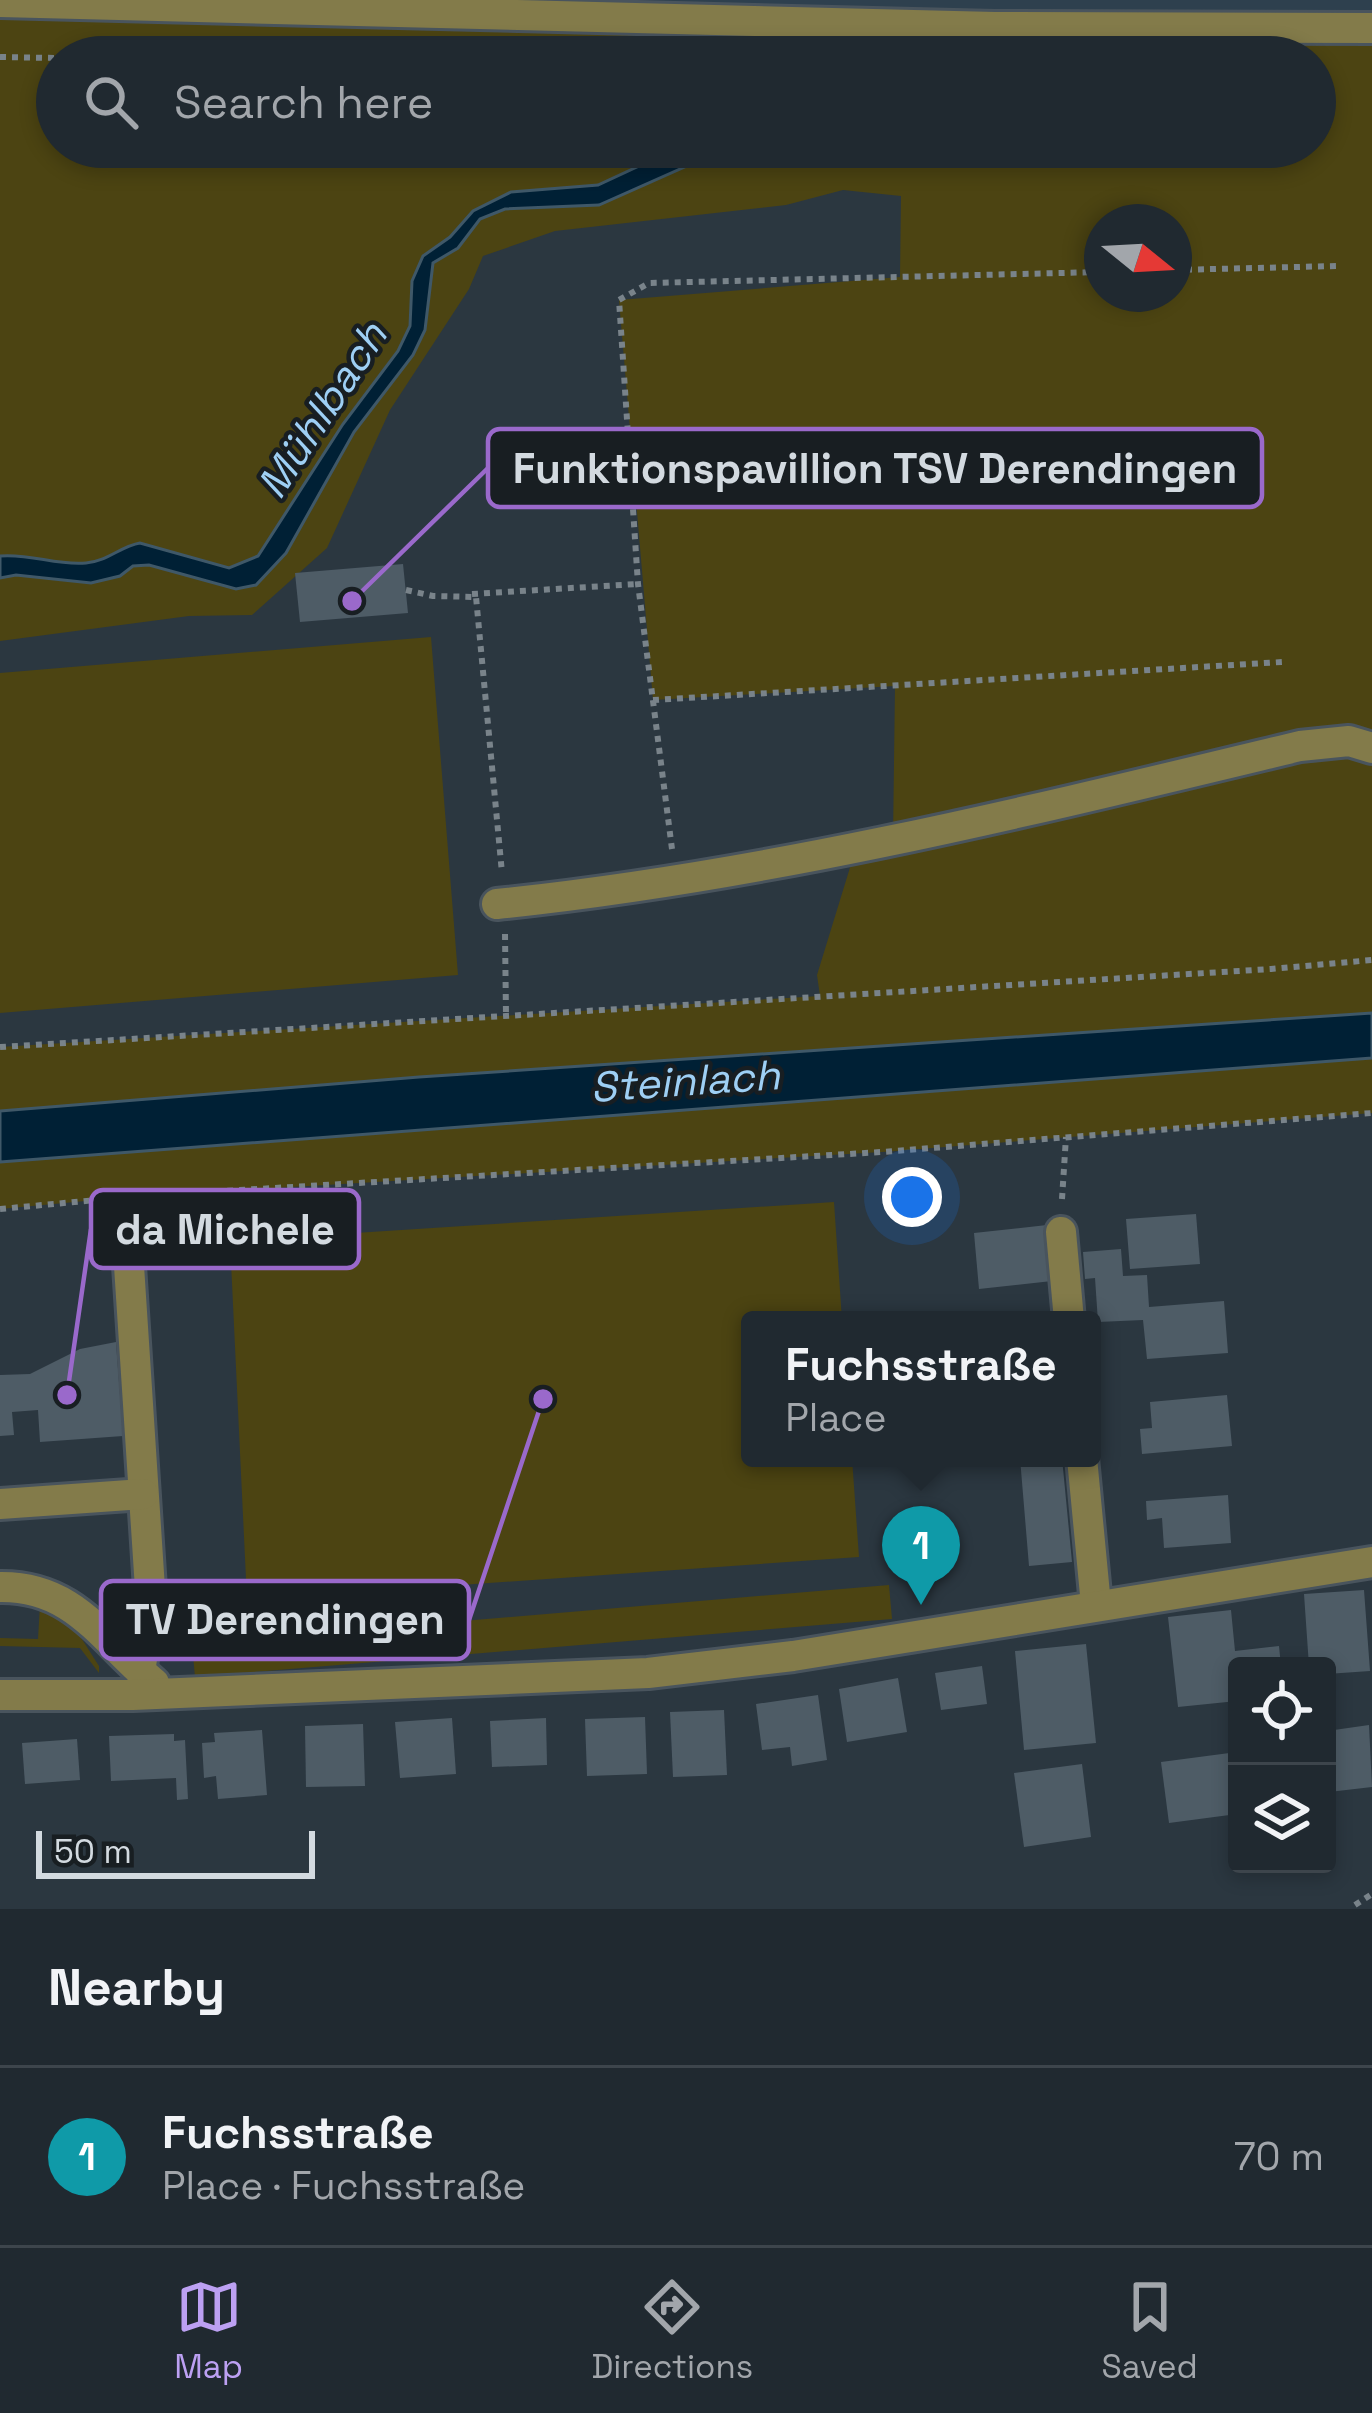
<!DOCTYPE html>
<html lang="en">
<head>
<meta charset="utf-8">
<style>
  :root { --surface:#202930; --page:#283138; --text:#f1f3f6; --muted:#a2a6ab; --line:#3d454c; --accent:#bca0f2 }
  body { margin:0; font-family:"Space Grotesk",sans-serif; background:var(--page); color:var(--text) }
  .controls { position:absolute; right:36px; bottom:36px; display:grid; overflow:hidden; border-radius:12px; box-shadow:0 6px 18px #0003 }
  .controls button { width:108px; height:108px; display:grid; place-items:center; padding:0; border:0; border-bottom:3px solid var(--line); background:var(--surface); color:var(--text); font:60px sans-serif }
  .compass { position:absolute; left:1084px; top:204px; width:108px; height:108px; border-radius:50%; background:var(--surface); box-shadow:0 6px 18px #0003; rotate:108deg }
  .scale { position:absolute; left:36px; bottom:30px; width:279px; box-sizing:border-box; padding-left:12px; border:6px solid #d3dae0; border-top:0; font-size:33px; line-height:42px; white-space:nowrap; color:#d3dae0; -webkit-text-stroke:9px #181e22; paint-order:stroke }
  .you { position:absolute; left:912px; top:1197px; width:42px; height:42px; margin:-30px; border:9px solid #fff; border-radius:50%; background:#1a73e8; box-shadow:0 0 0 18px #1a73e833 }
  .badge { display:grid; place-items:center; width:78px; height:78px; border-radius:50%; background:var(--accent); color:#fff; font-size:39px; font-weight:700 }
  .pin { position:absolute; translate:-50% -99px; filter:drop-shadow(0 3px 6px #0008) }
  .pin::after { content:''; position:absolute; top:63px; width:42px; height:36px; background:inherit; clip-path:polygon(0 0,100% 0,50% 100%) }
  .popup { position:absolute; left:741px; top:1311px; width:360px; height:156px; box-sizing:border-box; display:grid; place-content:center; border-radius:12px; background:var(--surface); filter:drop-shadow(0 3px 9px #0005); font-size:39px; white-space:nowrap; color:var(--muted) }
  .popup b { font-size:45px; color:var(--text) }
  .popup::after { content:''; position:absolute; left:50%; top:100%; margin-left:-24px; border:24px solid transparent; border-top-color:var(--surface) }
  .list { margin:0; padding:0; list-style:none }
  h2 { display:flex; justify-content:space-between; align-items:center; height:156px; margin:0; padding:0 48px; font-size:51px }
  h2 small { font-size:39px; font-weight:400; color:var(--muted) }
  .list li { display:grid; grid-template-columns:78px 1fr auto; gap:36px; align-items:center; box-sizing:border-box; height:180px; padding:0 48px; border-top:3px solid var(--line) }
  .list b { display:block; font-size:45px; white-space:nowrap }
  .list p { margin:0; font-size:39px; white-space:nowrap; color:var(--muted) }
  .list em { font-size:39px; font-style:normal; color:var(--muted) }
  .icon { flex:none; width:66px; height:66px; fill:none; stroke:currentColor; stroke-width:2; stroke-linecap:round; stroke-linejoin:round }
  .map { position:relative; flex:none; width:1372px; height:1909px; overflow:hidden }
  .search { position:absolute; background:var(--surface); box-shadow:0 6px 18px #0003; left:36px; right:36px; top:36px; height:132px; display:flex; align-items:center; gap:30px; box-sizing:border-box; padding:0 42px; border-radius:66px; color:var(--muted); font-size:45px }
  .sheet { height:336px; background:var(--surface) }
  nav { display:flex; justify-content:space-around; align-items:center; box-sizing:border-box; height:168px; border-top:3px solid var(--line); background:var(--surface); font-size:33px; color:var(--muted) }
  nav a { display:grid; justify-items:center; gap:6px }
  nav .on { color:var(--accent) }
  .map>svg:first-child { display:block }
  .built { fill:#2e404e }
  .green { fill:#4c4412; fill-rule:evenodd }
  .water { fill:#002035; stroke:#3f5868; stroke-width:3 }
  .building { fill:#4e5c66 }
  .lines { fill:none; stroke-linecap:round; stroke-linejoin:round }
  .minor-casing { stroke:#49545d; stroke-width:36 }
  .path { stroke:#79838a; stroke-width:6; stroke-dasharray:6 6; stroke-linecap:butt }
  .minor { stroke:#837b4a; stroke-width:30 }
  .labels { text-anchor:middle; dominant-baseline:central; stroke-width:9; stroke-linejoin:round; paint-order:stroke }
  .water-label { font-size:42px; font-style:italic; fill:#9ecff4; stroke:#181e22 }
  .leader { fill:none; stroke:#9a69cb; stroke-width:4.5 }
  .callout-dot { fill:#9a69cb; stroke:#181e22; stroke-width:4.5 }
  .callout { fill:#181e22; stroke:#9a69cb; stroke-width:4.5 }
  .callout-label { font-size:42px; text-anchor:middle; font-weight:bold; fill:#d3dae0 }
</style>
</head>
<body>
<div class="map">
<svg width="1372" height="1909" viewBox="0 0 1372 1909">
  <rect width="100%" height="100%" fill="#2b3740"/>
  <path class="built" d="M0 0H1372V28Z"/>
  <g class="green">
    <path d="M0 2 1372 28V1113L882 1152 139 1196 0 1209V1047L820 996 817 975 856 848 893 839 895 686 653 700 619 300 900 277 901 196 843 190 786 205 555 231 483 256 469 289 390 410 327 548 252 615 189 616 0 641ZM57 57H1315V147H57ZM1102 222H1174V294H1102Z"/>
    <path d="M431 637 458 975 0 1013V673Z"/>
    <path d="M834 1202 842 1320H750V1458H852L859 1557 247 1600 230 1241Z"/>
    <path d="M889 1585 892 1619 195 1677 192 1644Z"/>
    <path d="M40 1605C68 1610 84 1643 99 1666V1673L80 1648 0 1646V1638L38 1639Z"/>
  </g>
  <g class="water">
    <path d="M680 147H750L714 154 599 205 505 209 480 219 458 248 433 263 425 330 413 355 354 432 286 553 256 585 236 589 149 565 133 566 120 576 91 583 16 575 0 578V556C30 553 57 566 86 563 106 562 121 546 140 543L229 568 258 556 343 424 398 351 410 326 412 281 423 256 450 237 473 211 511 192 598 185Z"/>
    <path d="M1372 1013V1058L0 1162V1111L419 1077Z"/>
  </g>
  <g class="building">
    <path d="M403 564 408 613 300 622 295 573Z"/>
    <path d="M1196 1214 1200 1264 1130 1269 1126 1219Z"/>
    <path d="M1047 1225 1052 1281 979 1289 974 1233Z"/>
    <path d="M1121 1249 1123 1276 1147 1275 1149 1307 1224 1301 1228 1353 1147 1359 1143 1320 1098 1322 1095 1278 1085 1279 1083 1252Z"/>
    <path d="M116 1342 123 1436 40 1442 38 1410 12 1412 14 1435 0 1436V1375L30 1374 80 1349Z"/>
    <path d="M1227 1395 1232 1446 1142 1454 1140 1429 1152 1428 1150 1402Z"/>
    <path d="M1020 1458H1062L1072 1562 1029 1566Z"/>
    <path d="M1228 1495 1231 1543 1164 1548 1162 1518 1147 1520 1146 1501Z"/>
    <path d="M1364 1590 1370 1671 1327 1674V1666H1309L1304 1594Z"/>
    <path d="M1231 1610 1235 1651 1279 1646 1281 1666H1237V1701L1178 1707 1168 1617Z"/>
    <path d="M1086 1644 1096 1743 1024 1750 1015 1651Z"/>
    <path d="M982 1666 987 1704 941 1710 935 1673Z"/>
    <path d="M898 1678 907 1732 847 1742 839 1689Z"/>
    <path d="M818 1695 827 1760 792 1766 790 1747 762 1750 756 1704Z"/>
    <path d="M724 1710 727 1775 673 1777 670 1712Z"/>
    <path d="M645 1717 647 1774 587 1776 585 1719Z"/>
    <path d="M452 1718 456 1774 400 1778 395 1722Z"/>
    <path d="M546 1718 547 1765 492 1767 490 1721Z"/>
    <path d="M363 1724 365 1786 306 1787 305 1726Z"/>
    <path d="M1369 1725 1372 1787 1329 1792 1327 1731Z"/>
    <path d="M262 1730 267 1795 218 1799 216 1776 204 1778 202 1743 215 1742 214 1733Z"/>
    <path d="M174 1734V1741L185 1740 188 1799 177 1800 176 1778 111 1781 109 1736Z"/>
    <path d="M77 1739 80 1780 25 1784 22 1743Z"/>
    <path d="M1237 1752V1814L1169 1823 1161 1762Z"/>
    <path d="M1082 1764 1091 1837 1024 1847 1014 1773Z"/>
  </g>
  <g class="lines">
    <g class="minor-casing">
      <g id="minor">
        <path d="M0 2 995 27 1372 28"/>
        <path d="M497 904C768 876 1034 810 1300 746L1349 741 1372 748"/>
        <path d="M1061 1232 1069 1320"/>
        <path d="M127 1235 151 1604 140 1671"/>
        <path d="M1082 1458 1096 1605"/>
        <path d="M0 1504 143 1494"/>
        <path d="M0 1587C75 1586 102 1640 154 1683"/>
        <path d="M0 1695H133L648 1673 793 1656 1372 1562"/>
      </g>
    </g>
    <g class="path">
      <path d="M0 57 57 58"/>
      <path d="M1174 270 1336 266"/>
      <path d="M406 590 433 596 476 597 502 873"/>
      <path d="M472 594 638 584"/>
      <path d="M653 700 1282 662"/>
      <path d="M672 849 638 584 619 300 649 283 1102 272"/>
      <path d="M505 934 506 1015"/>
      <path d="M0 1047 1271 969 1372 960"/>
      <path d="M1062 1199 1066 1137"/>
      <path d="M0 1209 139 1196 882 1152 1372 1113"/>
      <path d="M184 1601 230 1599"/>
      <path d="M1355 1905 1372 1894"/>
    </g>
    <use href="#minor" class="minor"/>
  </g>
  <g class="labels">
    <g class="water-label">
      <text transform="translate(322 410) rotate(-57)">Mühlbach</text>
      <text transform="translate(685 1081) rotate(-4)">Steinlach</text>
    </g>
  </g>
  <path class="leader" d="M352 601L488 468M67 1395L91 1229M543 1399L469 1620"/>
  <g class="callout-dot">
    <circle cx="352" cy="601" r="12"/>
    <circle cx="67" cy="1395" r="12"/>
    <circle cx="543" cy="1399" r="12"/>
  </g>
  <g class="callout">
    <rect x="488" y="429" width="774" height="78" rx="12"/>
    <rect x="91" y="1190" width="268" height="78" rx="12"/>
    <rect x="101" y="1581" width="368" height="78" rx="12"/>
  </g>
  <g class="callout-label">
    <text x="875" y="483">Funktionspavillion TSV Derendingen</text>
    <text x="225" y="1244">da Michele</text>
    <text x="285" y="1634">TV Derendingen</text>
  </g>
</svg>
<div class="controls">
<button><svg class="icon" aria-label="locate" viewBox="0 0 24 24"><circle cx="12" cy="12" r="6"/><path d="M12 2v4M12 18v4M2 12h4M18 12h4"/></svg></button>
<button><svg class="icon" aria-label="layers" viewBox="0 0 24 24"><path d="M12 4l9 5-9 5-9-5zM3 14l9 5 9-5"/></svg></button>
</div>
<svg class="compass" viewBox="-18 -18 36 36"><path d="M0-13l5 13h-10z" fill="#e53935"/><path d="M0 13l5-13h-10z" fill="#a2a6ab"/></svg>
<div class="scale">50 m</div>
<div class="you"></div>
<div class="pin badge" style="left:921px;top:1605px;background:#0f9aa8">1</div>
<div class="popup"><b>Fuchsstraße</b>Place</div>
<div class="search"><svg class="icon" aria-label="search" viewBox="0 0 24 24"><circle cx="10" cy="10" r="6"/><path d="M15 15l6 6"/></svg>Search here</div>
</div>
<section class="sheet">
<h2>Nearby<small></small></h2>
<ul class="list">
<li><span class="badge" style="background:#0f9aa8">1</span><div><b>Fuchsstraße</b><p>Place · Fuchsstraße</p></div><em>70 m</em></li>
</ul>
</section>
<nav>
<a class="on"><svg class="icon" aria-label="map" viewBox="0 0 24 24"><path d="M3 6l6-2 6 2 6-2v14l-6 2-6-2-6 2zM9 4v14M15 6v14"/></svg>Map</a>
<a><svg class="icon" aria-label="directions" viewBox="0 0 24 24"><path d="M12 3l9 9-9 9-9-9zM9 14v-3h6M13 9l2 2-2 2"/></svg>Directions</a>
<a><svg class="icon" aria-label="saved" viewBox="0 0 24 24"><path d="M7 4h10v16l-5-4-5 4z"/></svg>Saved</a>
</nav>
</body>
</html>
